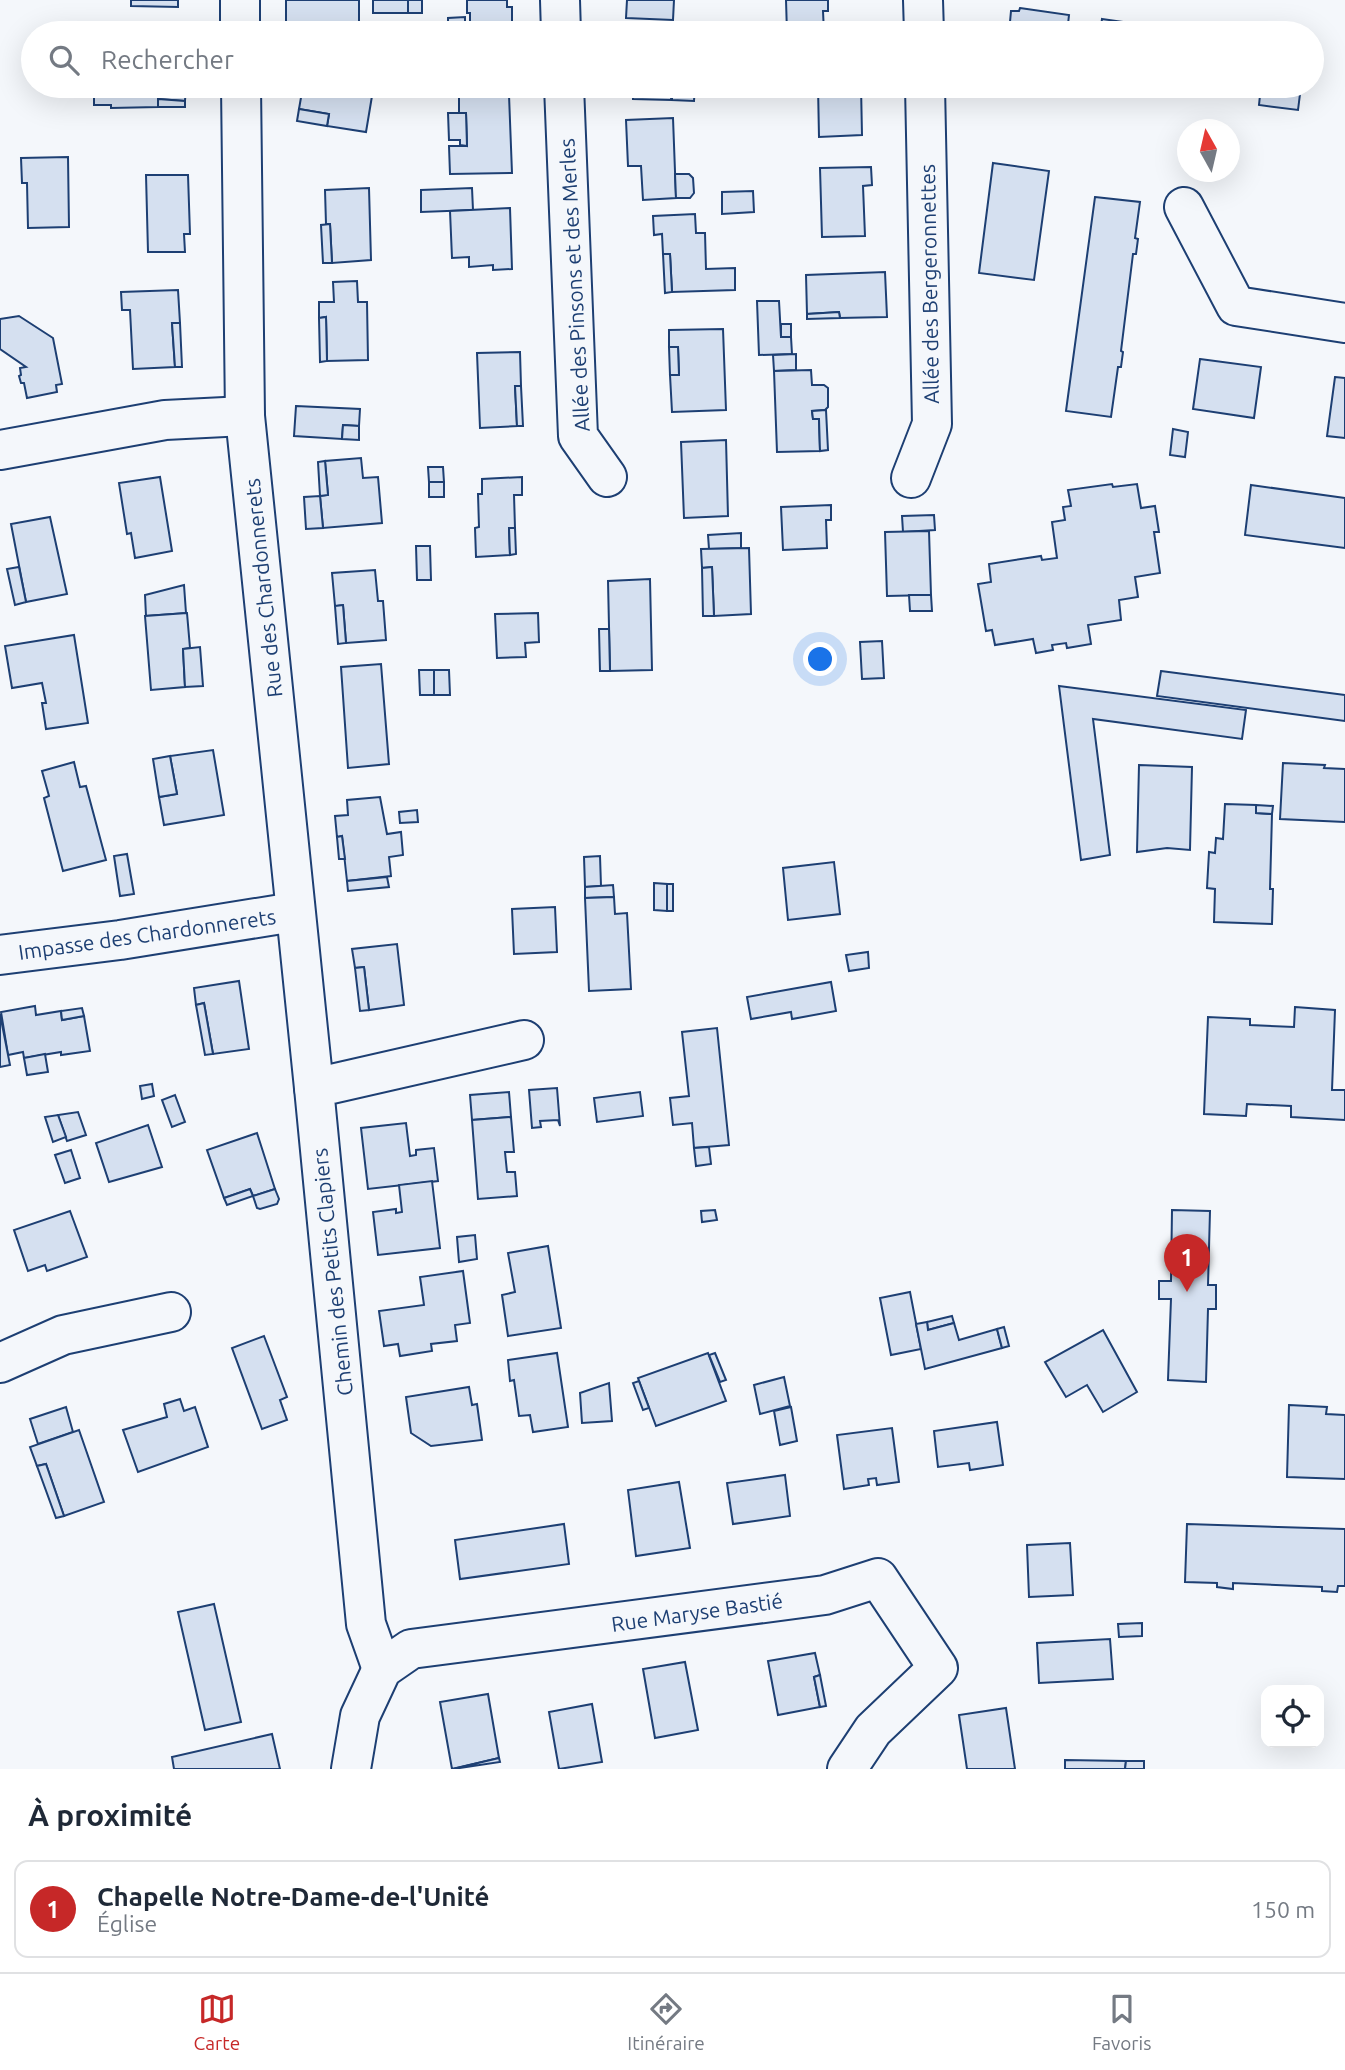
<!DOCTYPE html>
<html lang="fr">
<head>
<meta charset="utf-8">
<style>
  :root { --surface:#fff; --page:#f6f6f7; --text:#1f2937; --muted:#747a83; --line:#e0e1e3; --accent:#c62828 }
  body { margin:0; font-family:Ubuntu,sans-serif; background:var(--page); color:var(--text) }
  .controls { position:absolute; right:21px; bottom:21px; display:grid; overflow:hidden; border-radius:14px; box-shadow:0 7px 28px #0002 }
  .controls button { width:63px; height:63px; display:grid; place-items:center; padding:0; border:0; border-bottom:2px solid var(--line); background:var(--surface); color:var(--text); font:35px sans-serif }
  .compass { position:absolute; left:1177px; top:119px; width:63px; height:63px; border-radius:50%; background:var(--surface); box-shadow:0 7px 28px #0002; rotate:352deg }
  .you { position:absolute; left:821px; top:660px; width:24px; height:24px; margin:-18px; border:5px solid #fff; border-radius:50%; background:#1a73e8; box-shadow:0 0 0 10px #1a73e833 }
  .badge { display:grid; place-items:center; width:46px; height:46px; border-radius:50%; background:var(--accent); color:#fff; font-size:23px; font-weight:700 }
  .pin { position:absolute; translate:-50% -58px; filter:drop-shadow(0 2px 4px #0008) }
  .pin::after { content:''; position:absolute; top:37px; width:24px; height:21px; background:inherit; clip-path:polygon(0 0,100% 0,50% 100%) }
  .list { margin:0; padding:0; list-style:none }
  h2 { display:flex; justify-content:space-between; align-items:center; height:91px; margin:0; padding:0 28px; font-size:30px }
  h2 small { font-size:23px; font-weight:400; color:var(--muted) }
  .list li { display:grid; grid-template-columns:46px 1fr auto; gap:21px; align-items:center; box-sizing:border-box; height:98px; margin:0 14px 14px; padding:0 14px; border:2px solid var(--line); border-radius:14px }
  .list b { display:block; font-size:26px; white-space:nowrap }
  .list p { margin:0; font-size:23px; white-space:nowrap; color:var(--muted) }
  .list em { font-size:23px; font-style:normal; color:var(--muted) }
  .icon { flex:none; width:38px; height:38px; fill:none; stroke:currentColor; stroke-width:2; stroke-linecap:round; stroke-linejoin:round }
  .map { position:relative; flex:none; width:1345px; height:1769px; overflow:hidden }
  .search { position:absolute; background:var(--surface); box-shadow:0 7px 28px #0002; left:21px; right:21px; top:21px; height:77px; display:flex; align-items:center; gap:18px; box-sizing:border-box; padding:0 24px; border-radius:38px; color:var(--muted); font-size:26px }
  .sheet { height:203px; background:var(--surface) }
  nav { display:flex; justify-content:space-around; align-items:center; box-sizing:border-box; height:98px; border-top:2px solid var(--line); background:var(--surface); font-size:19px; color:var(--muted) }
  nav a { display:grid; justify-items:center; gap:4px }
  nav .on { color:var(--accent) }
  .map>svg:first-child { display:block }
  .building { fill:#d5e0f0; stroke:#1d3f73; stroke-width:2 }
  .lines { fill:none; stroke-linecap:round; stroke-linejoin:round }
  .minor-casing { stroke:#1d3f73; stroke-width:42 }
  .minor { stroke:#f4f7fb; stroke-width:38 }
  .labels { text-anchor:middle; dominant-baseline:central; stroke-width:5; stroke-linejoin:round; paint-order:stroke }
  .street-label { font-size:21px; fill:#1d3f73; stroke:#f4f7fb }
</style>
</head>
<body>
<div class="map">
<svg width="1345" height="1769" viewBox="0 0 1345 1769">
  <rect width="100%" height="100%" fill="#f4f7fb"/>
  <g class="building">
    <path d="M131 0H178V7L131 6Z"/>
    <rect x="286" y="0" width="73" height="33"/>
    <rect x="373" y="0" width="35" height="13"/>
    <rect x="408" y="0" width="14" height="13"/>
    <path d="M467 0H507V7H512V33H470V13H467Z"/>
    <path d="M627 0H674L673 20 626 18Z"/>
    <path d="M786 0H828V11H823L824 33H787Z"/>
    <path d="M1020 8 1069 15 1067 33H1009L1011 11H1019Z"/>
    <path d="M465 17V33H448V18Z"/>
    <path d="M1102 19 1138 24 1137 33H1100Z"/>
    <path d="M643 27 671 28V33H643Z"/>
    <path d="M94 86H186L185 101 158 99V107L111 108V105H94Z"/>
    <path d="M303 86H350L373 90 366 132 327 126 329 114 299 109Z"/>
    <path d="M633 86H672L671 100 633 99Z"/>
    <path d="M672 86H695L694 101 672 100Z"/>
    <path d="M818 86H861L862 135 819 137Z"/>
    <path d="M1107 86H1137L1136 93 1132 97 1106 94Z"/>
    <path d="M1261 86H1301L1298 110 1259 105Z"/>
    <path d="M509 95 512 173 450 174 449 146H467L466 113H459V97Z"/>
    <path d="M158 99 185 101V107H158Z"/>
    <path d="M299 109 329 114 327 126 297 121Z"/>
    <path d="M448 113H466L467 146 460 145V140H449Z"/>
    <path d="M673 118 676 198 643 200 641 166H628L626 120Z"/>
    <path d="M68 157 69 227 28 228 27 183H22L21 158Z"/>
    <path d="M993 163 1049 171 1034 280 979 273Z"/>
    <path d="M871 167 872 185 863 186 865 236 822 237 820 168Z"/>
    <path d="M675 174H689L693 178 694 193 690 198H676Z"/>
    <path d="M146 175H188L190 234H184L185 252H148Z"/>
    <path d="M369 188 371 260 332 263 330 224H326L325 190Z"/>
    <path d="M472 188 473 210 421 212V190Z"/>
    <path d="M753 191 754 212 722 214V192Z"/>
    <path d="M1095 197 1140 202 1135 238 1138 239 1136 254H1133L1121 351 1123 352 1121 367H1118L1111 417 1066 411Z"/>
    <path d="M510 208 512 269 493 270V265L469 267V257L452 258 450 211Z"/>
    <path d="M695 214 696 233H705L706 269 735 268V290L672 292 670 254H663L662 234 654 235 653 216Z"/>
    <path d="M330 224 332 263H323L321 225Z"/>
    <path d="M663 254H670L672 292 665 293Z"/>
    <path d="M885 272 887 317 840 318 839 312 807 314 806 275Z"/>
    <path d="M357 281 358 302H367L368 360 327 361 326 317 319 318V302H334L333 282Z"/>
    <path d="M178 290 180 323H172L175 367 133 369 130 310H122L121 292Z"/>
    <path d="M757 301H779L781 337H791L792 354 759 355Z"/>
    <path d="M839 312 840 318 807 319V314Z"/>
    <path d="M19 316 53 338 62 384 56 385 57 392 27 398 24 383H21L19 376 21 375 20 368 26 367 0 349V319Z"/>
    <path d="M326 317 327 361 320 362 319 318Z"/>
    <path d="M172 323H180L182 367H175Z"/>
    <rect x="781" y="324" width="10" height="13"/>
    <path d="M723 329 726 410 672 412 670 375H679L678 347H669V330Z"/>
    <path d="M669 347H678L679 375H670Z"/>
    <path d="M520 352 521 386H515L517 426 480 428 477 353Z"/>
    <path d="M796 354V370L774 371 773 355Z"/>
    <path d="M1200 359 1261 367 1254 418 1193 409Z"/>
    <path d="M811 370 812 385H824L828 388V407L825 410 812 411 813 419H819L820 451 777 452 774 371Z"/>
    <path d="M1335 377 1345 378V438L1327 436Z"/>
    <path d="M515 386H521L523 426H517Z"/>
    <path d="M296 406 360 409 359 426 343 425 342 439 294 436Z"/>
    <path d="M826 410 828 450 820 451 819 419H813L812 411Z"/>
    <path d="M343 425 359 426V440L342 439Z"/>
    <path d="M1173 429 1188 432 1185 457 1170 455Z"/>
    <path d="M726 440 728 516 684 518 681 442Z"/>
    <path d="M361 458 363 478 378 477 382 523 323 528 320 496 328 495 325 461Z"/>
    <path d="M325 461 328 495 320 496 318 462Z"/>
    <path d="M428 467H443L444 482H429Z"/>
    <path d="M160 477 172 551 135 558 131 533 127 534 119 483Z"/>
    <path d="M522 477V495H514L515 528H509L510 555 476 557 475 528 479 527 478 494H482V479Z"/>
    <rect x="429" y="482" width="15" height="15"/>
    <path d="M1112 484 1113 487 1137 484 1141 508 1155 506 1159 532H1154L1160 573 1135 577 1138 597 1119 600 1121 620 1088 625 1091 644 1067 648 1066 643 1052 645 1053 650 1036 653 1033 639 995 645 992 630 986 631 978 584 991 582 989 564 1041 556 1042 560 1057 558 1052 522 1065 520 1063 507 1071 506 1068 490Z"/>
    <path d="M1251 485 1345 498V548L1245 535Z"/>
    <path d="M320 496 323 528 306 529 304 497Z"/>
    <path d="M831 505V520H826L827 548 783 550 781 507Z"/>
    <path d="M934 515 935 530 903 532 902 516Z"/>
    <path d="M50 517 67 594 26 602 11 524Z"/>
    <path d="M509 528H515L516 554 510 555Z"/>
    <path d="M929 531 931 595 887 596 885 532Z"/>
    <path d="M741 533V548L709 549 708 535Z"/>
    <path d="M416 546H430L431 580H417Z"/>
    <path d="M749 548 751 614 714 616 712 567 702 568 701 549Z"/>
    <path d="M19 567 26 602 15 605 7 569Z"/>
    <path d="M712 567 714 616H703L702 568Z"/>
    <path d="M375 570 378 601H383L386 640 346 643 343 605 335 606 332 573Z"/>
    <path d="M650 579 652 670 610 671 608 581Z"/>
    <path d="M184 585 186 613 146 616 145 595Z"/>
    <path d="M909 595H931L932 611H910Z"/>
    <path d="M343 605 346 643 338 644 335 606Z"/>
    <path d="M187 613 190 648 183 649 185 687 151 690 145 616Z"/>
    <path d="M538 613 539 642 525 643 526 657 497 658 495 614Z"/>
    <path d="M599 629H609L610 671H600Z"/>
    <path d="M74 635 88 723 46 729 42 703H46L42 683 12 688 5 646Z"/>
    <path d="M882 641 884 678 862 679 860 642Z"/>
    <path d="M200 647 203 686 185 687 183 649Z"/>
    <path d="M381 664 389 764 348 768 341 667Z"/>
    <path d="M419 670H434V695H420Z"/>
    <path d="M434 670H449L450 695H434Z"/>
    <path d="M1161 671 1345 695V721L1157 696Z"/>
    <path d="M1059 686 1246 710 1242 739 1093 719 1110 855 1081 860Z"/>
    <path d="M213 750 224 815 164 825 159 797 177 794 170 756Z"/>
    <path d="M170 756 177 794 159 797 153 759Z"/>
    <path d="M74 762 80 787 86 786 106 860 63 871 44 798 49 796 42 771Z"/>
    <path d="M1283 763 1325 765 1324 768 1345 769V822L1280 819Z"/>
    <path d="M1139 765 1192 767 1190 850 1167 848 1137 852Z"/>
    <path d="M380 797 387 834 401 832 403 855 389 857 391 876 347 881 342 836 337 837 335 816 348 815 347 800Z"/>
    <path d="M1225 804 1256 805V813L1272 814 1270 889H1273L1272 924 1214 922 1215 889 1207 888 1209 852 1215 853 1216 838 1223 839Z"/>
    <path d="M1256 805 1273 806 1272 814 1256 813Z"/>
    <path d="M417 810 418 822 400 823 399 812Z"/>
    <path d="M342 836 345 859H339L337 837Z"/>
    <path d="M127 854 134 894 120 896 114 856Z"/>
    <path d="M600 856 601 886 585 887 584 857Z"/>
    <path d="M834 862 840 914 788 920 783 868Z"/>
    <path d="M387 877 389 887 348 891 347 881Z"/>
    <path d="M654 883 667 884V911L654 910Z"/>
    <rect x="667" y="884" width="6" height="27"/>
    <path d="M613 885 614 897 585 898V887Z"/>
    <path d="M614 897 615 914 627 913 631 989 589 991 585 898Z"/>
    <path d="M555 907 557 952 514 954 512 909Z"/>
    <path d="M397 944 404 1005 369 1010 364 967 355 968 352 949Z"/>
    <path d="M868 952 869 968 849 971 846 955Z"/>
    <path d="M364 967 369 1010 360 1011 355 968Z"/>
    <path d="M239 981 249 1049 213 1054 204 1003 196 1005 194 988Z"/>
    <path d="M831 982 836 1011 792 1019 791 1012 751 1019 747 997Z"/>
    <path d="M204 1003 213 1054 205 1055 196 1005Z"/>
    <path d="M35 1006 36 1015 61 1011 62 1020 84 1016 90 1051 61 1055V1052L24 1058 23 1052 8 1055 1 1012Z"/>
    <path d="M1295 1007 1335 1010 1332 1090H1345V1120L1291 1117V1106L1247 1104 1246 1116 1204 1114 1208 1017 1250 1019V1025L1294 1027Z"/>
    <path d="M82 1008 84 1016 62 1020 61 1011Z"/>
    <path d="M0 1014 10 1065 0 1067Z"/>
    <path d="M717 1028 729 1145 694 1148 692 1123 673 1125 670 1098 689 1096 682 1032Z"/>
    <path d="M45 1054 48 1072 27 1075 24 1058Z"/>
    <path d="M152 1084 154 1096 142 1099 140 1086Z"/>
    <path d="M557 1088 560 1126 558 1120 540 1121 541 1127 532 1128 529 1090Z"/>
    <path d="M509 1092 511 1117 472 1120 470 1095Z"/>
    <path d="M640 1092 643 1116 597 1122 594 1098Z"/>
    <path d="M175 1095 185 1122 172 1127 162 1100Z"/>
    <path d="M78 1112 86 1135 67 1141 58 1115Z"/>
    <path d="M58 1115 66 1137 53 1142 45 1117Z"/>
    <path d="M511 1117 514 1152H505L507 1172H515L517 1196 478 1199 472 1120Z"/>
    <path d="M406 1123 410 1156 416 1155V1150L434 1148 438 1181 368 1189 361 1128Z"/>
    <path d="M148 1125 162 1167 109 1182 96 1143Z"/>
    <path d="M257 1133 275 1189 253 1196 250 1189 224 1198 207 1150Z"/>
    <path d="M709 1147 711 1164 696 1166 694 1148Z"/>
    <path d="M71 1150 80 1178 65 1183 55 1155Z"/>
    <path d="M432 1181 440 1248 378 1255 373 1212 396 1209V1213L402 1212 399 1185Z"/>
    <path d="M250 1189 253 1196 227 1205 224 1198Z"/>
    <path d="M275 1189 279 1199 277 1204 260 1209 257 1208 253 1196Z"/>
    <path d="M715 1210 717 1220 702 1222 701 1211Z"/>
    <path d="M1172 1210 1210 1211 1208 1285H1216V1309H1208L1206 1382 1168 1380 1171 1299H1159V1281H1171Z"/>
    <path d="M70 1211 87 1257 47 1271 45 1265 28 1271 14 1230Z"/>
    <path d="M475 1235 477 1259 459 1262 457 1237Z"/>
    <path d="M548 1246 561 1328 508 1336 502 1295 515 1292 508 1253Z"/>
    <path d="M463 1271 470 1323 455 1325 457 1341 431 1344 432 1351 400 1356 398 1344 384 1346 379 1311 424 1305 420 1277Z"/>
    <path d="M910 1292 921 1349 891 1355 880 1298Z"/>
    <path d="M952 1316 954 1323 928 1330 927 1322Z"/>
    <path d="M927 1322 928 1330 954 1323 959 1340 997 1329 1002 1348 925 1369 916 1324Z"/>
    <path d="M1004 1327 1009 1346 1002 1348 997 1329Z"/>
    <path d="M1103 1330 1137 1392 1103 1412 1087 1385 1066 1397 1045 1362Z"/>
    <path d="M264 1336 287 1397 280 1400 287 1420 262 1429 232 1348Z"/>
    <path d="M557 1353 568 1427 533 1432 530 1415 519 1416 514 1380 510 1381 508 1360Z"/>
    <path d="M708 1353 726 1401 656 1426 638 1378Z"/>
    <path d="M715 1353 726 1380 720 1382 709 1355Z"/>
    <path d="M784 1377 790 1406 760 1414 754 1385Z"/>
    <path d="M639 1381 649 1408 643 1410 633 1383Z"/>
    <path d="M609 1383 612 1421 582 1423 580 1393Z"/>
    <path d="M469 1387 472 1405 477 1404 482 1440 431 1446 411 1433 406 1397Z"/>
    <path d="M180 1399 184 1411 195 1407 208 1447 138 1472 123 1430 167 1417 164 1404Z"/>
    <path d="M1289 1405 1327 1407 1326 1414 1345 1415V1479L1287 1477Z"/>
    <path d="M66 1407 73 1432 38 1444 30 1419Z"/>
    <path d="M791 1407 797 1441 780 1445 774 1411Z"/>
    <path d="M997 1422 1003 1465 970 1470 969 1463 938 1467 934 1431Z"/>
    <path d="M892 1428 899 1482 877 1485 876 1478 868 1479 869 1485 844 1489 837 1435Z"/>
    <path d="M79 1430 104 1502 64 1516 46 1464 37 1466 30 1447Z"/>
    <path d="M46 1464 64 1516 56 1518 37 1466Z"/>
    <path d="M785 1475 790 1516 733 1524 727 1483Z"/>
    <path d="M679 1482 690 1548 636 1556 628 1490Z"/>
    <path d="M564 1524 569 1564 460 1579 455 1540Z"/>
    <path d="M1187 1524 1345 1529V1586H1338L1337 1592 1322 1591V1587L1233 1583V1589L1217 1587V1583L1185 1582Z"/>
    <path d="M1070 1543 1073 1595 1029 1597 1027 1545Z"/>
    <path d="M214 1604 241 1722 205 1730 178 1612Z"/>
    <path d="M1142 1623V1636L1119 1637 1118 1624Z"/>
    <path d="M1110 1639 1113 1679 1039 1683 1037 1643Z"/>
    <path d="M815 1653 820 1675 814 1677 820 1707 778 1715 768 1661Z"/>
    <path d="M685 1662 698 1730 655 1738 643 1669Z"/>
    <path d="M820 1675 826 1706 820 1707 814 1677Z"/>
    <path d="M488 1694 499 1758 452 1769 440 1702Z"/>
    <path d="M592 1704 602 1762 559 1769 549 1712Z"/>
    <path d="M1006 1708 1015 1769H967L959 1715Z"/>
    <path d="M272 1734 280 1769H174L172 1757Z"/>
    <path d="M499 1758 500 1762 453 1769Z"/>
    <path d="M1065 1760 1126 1761 1125 1769H1065Z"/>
    <path d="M1126 1761H1144V1769H1125Z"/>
  </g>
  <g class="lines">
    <g class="minor-casing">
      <g id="minor">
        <path d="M240 0V33"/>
        <path d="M560 0 561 33"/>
        <path d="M923 0 924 33"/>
        <path d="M241 86 245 416 314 1088"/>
        <path d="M564 86 578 436 607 477"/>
        <path d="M1184 207 1236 306 1345 323"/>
        <path d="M0 450 165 420 245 416"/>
        <path d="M911 478 932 424 925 86"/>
        <path d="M0 955 120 940 294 912"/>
        <path d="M0 1363 63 1335 171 1312"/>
        <path d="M382 1669 366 1624 314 1088 524 1040"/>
        <path d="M351 1769 360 1716 382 1669 411 1649 825 1595 878 1578 938 1668 873 1730 847 1769"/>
      </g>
    </g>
    <use href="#minor" class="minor"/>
  </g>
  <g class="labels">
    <g class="street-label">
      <text transform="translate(929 284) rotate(-91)">Allée des Bergeronnettes</text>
      <text transform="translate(574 285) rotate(-93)">Allée des Pinsons et des Merles</text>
      <text transform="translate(263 588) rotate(-96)">Rue des Chardonnerets</text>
      <text transform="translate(147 934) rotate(-8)">Impasse des Chardonnerets</text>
      <text transform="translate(332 1272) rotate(-96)">Chemin des Petits Clapiers</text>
      <text transform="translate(697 1612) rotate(-8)">Rue Maryse Bastié</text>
    </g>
  </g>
</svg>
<div class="controls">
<button><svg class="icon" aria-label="locate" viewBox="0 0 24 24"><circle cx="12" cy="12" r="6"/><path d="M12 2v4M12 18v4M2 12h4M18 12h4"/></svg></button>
</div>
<svg class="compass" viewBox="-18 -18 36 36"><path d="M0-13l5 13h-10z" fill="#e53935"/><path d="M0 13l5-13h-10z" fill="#747a83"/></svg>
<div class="you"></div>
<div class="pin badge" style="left:1187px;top:1292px">1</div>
<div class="search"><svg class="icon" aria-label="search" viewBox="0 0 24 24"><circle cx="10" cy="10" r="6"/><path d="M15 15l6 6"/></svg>Rechercher</div>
</div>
<section class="sheet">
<h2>À proximité<small></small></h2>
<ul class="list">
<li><span class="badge">1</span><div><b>Chapelle Notre-Dame-de-l'Unité</b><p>Église</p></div><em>150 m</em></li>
</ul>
</section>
<nav>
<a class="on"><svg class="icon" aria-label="map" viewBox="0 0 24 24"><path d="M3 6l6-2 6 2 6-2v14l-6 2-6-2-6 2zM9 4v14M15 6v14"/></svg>Carte</a>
<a><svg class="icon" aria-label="directions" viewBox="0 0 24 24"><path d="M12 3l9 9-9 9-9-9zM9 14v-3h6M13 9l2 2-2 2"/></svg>Itinéraire</a>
<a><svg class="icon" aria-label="saved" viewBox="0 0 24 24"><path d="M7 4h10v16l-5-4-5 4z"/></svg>Favoris</a>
</nav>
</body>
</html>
